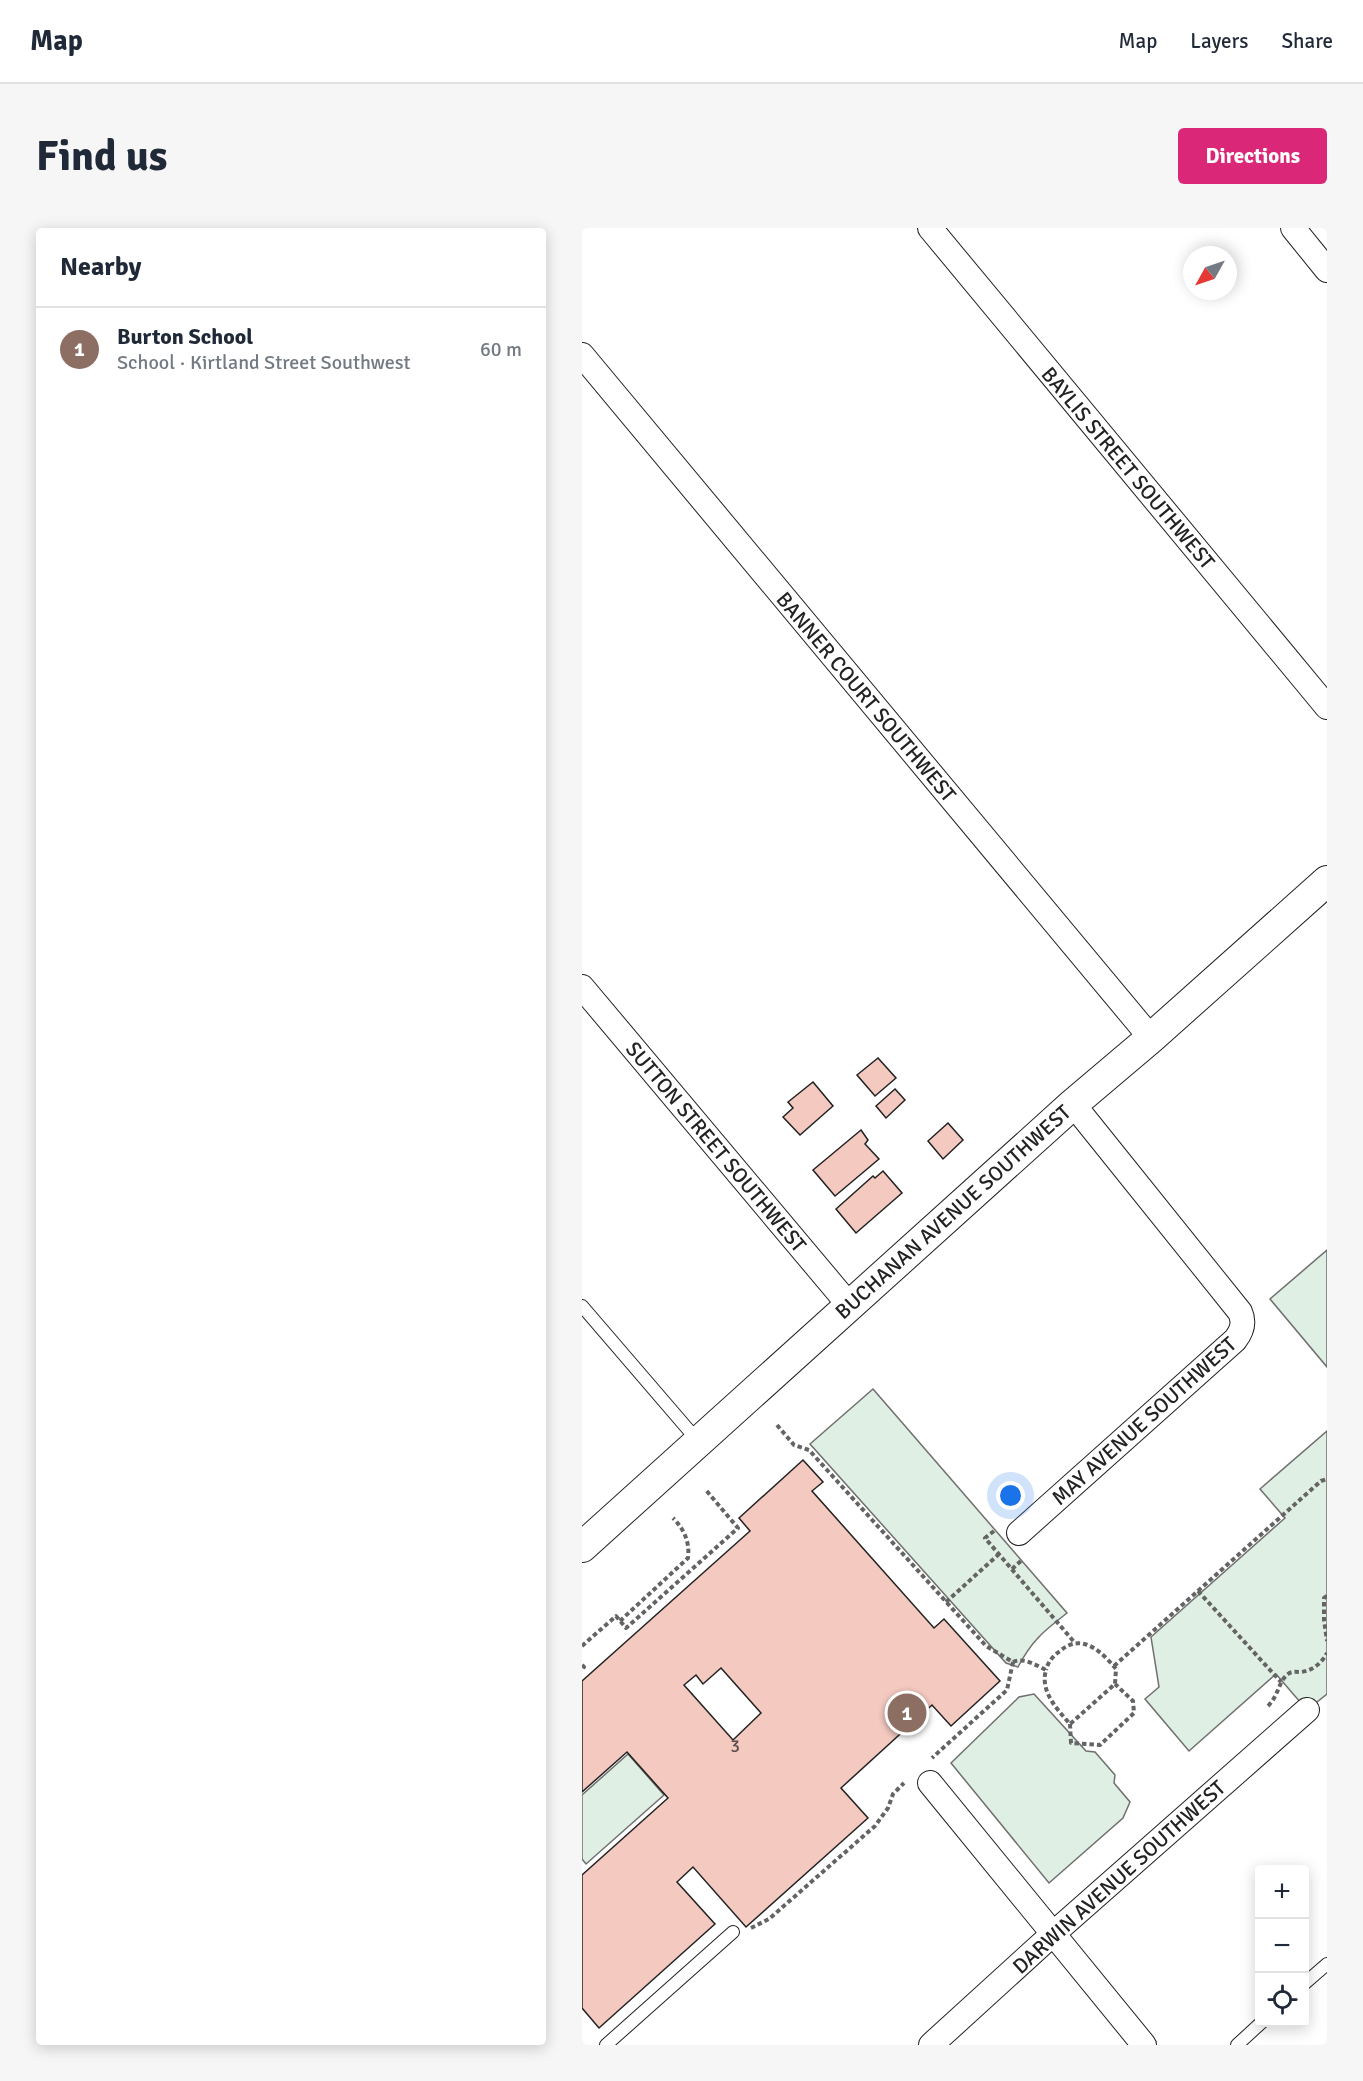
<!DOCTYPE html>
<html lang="en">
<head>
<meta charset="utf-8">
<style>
  :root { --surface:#fff; --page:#f6f6f7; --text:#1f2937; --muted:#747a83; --line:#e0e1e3; --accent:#db2777 }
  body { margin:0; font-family:Signika,sans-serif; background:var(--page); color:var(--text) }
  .controls { position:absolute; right:18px; bottom:18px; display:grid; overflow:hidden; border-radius:6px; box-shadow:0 3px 15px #0003 }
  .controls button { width:54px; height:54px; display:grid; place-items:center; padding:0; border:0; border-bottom:2px solid var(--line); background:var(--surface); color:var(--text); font:30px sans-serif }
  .compass { position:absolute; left:601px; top:18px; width:54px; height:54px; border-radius:50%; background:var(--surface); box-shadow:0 3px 15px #0003; rotate:230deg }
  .you { position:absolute; left:429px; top:1268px; width:21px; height:21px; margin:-15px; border:4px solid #fff; border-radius:50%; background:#1a73e8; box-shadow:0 0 0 9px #1a73e833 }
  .badge { display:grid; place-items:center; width:39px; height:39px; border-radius:50%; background:var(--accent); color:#fff; font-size:20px; font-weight:700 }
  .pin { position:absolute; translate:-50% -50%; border:3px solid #fff; box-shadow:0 2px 6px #0006 }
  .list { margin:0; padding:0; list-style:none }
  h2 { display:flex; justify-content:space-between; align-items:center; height:78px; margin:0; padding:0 24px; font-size:26px }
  h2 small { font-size:20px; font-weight:400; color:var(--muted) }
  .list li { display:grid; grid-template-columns:39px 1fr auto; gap:18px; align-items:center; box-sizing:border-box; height:84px; padding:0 24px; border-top:2px solid var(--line) }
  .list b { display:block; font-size:22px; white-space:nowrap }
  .list p { margin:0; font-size:20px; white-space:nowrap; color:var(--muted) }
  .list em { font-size:20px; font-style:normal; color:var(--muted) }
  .icon { flex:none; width:33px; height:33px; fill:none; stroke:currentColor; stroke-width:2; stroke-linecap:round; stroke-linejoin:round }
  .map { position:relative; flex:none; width:745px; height:1817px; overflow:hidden; border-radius:6px }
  header { display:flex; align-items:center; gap:36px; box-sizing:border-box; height:84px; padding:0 30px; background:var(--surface); border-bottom:2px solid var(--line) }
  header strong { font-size:28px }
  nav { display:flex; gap:33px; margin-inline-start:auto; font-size:21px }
  .intro { display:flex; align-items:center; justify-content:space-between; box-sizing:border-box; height:144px; padding:0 36px }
  h1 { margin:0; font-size:42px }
  .button { padding:15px 27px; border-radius:6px; background:var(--accent); color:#fff; font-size:21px; font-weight:700 }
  main { display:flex; gap:36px; padding:0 36px }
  aside { flex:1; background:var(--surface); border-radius:6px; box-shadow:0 3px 15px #0003 }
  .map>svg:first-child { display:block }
  .green { fill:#e0efe3; stroke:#6f6f6f; stroke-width:1.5 }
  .building { fill:#f3c9c0; stroke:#222; stroke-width:1.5; fill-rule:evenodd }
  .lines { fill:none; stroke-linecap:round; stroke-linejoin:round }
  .service-casing { stroke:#222; stroke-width:14 }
  .minor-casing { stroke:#222; stroke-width:26 }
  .tertiary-casing { stroke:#222; stroke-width:32 }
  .path { stroke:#646464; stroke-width:4; stroke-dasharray:4.5 3; stroke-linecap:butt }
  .service { stroke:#fff; stroke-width:12 }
  .minor { stroke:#fff; stroke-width:24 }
  .tertiary { stroke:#fff; stroke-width:30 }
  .labels { text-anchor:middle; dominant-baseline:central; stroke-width:4.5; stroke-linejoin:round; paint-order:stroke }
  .number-label { font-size:18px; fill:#564c4a }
  .street-label { font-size:21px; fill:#222; stroke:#fff }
</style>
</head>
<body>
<header>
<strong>Map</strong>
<nav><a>Map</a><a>Layers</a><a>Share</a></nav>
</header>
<div class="intro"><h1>Find us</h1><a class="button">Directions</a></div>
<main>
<aside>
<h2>Nearby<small></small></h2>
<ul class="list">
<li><span class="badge" style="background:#8d6e63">1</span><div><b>Burton School</b><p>School · Kirtland Street Southwest</p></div><em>60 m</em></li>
</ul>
</aside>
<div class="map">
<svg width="745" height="1817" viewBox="0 0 745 1817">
  <rect width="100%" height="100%" fill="#fff"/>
  <g class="green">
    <path d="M745 1022V1139L688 1071Z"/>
    <path d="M291 1161 485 1385C462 1403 450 1412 436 1439L424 1435 228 1216Z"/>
    <path d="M745 1203V1466L725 1482 694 1446 607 1523 563 1471 577 1459 569 1409 703 1290 678 1261Z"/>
    <path d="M452 1466 504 1523 513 1524 533 1547 532 1555 548 1574 541 1590 467 1655 369 1535 437 1469Z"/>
    <path d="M46 1526 82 1567 4 1636 0 1631V1567Z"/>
  </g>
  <g class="building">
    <path d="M296 830 314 850 293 868 275 847Z"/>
    <path d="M231 854 251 878 218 907 201 889 211 880 206 874Z"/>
    <path d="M313 861 323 872 304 890 294 878Z"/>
    <path d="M366 895 381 912 361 931 346 913Z"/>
    <path d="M279 902 286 912 283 916 297 931 253 968 231 942Z"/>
    <path d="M301 943 320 965 274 1005 254 981 291 948 293 950Z"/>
    <path d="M221 1232 241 1254 230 1263 352 1400 362 1391 418 1453 369 1498 350 1477 259 1560 286 1590 164 1699 111 1639 95 1654 133 1696 17 1800 0 1780V1647L86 1570 45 1524 0 1564V1453L168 1303 157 1290ZM139 1440 179 1485 151 1512 102 1457 114 1447 121 1456Z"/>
  </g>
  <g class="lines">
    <g class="service-casing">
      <g id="service">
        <path d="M0 1078 116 1213"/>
        <path d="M722 1756 745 1736"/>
        <path d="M24 1817 151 1704"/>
        <path d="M655 1817 680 1794"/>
      </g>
    </g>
    <g class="minor-casing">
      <g id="minor">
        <path d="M348 0 745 479"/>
        <path d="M711 0 745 42"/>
        <path d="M0 127 569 810"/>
        <path d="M0 759 268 1078"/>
        <path d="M437 1305 653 1112C660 1103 663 1095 658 1084L491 876"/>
        <path d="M348 1555 562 1817"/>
        <path d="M349 1817 472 1705 725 1482"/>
      </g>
    </g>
    <g class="tertiary-casing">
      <path id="tertiary" d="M0 1319 491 876 569 810 745 653"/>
    </g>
    <g class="path">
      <path d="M195 1197 212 1217 227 1222 404 1418 431 1434 425 1462 350 1530"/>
      <path d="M412 1303 403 1310 493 1415"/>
      <path d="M430 1341 441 1331"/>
      <path d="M616 1363 699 1454"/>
      <path d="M745 1368 742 1370V1392L745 1413"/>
      <path d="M364 1374 417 1326"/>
      <path d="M38 1393 106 1330C108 1314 102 1301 91 1290"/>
      <path d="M0 1418 34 1388 44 1400 156 1300 123 1261"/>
      <path d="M431 1434C441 1429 454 1437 464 1442 458 1463 474 1480 488 1496L533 1456 534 1441C520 1424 500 1404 478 1423 471 1428 466 1434 464 1442"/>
      <path d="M0 1437 2 1439 0 1441"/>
      <path d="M532 1438 739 1253 745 1251"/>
      <path d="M686 1478C697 1467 696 1454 706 1446 710 1443 714 1444 719 1444 730 1443 740 1435 745 1425"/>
      <path d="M488 1496 489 1515 518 1517 552 1485 551 1473 533 1456"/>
      <path d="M169 1700 187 1691 293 1598 306 1580 311 1566 322 1555"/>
    </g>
    <use href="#service" class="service"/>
    <use href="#minor" class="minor"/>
    <use href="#tertiary" class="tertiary"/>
  </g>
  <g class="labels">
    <g class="number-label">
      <text x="153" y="1518">3</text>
    </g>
    <g class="street-label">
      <text transform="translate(546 240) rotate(50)">BAYLIS STREET SOUTHWEST</text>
      <text transform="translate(284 469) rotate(50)">BANNER COURT SOUTHWEST</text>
      <text transform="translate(134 919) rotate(50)">SUTTON STREET SOUTHWEST</text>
      <text transform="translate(371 984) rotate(-42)">BUCHANAN AVENUE SOUTHWEST</text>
      <text transform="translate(562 1193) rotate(-42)">MAY AVENUE SOUTHWEST</text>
      <text transform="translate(537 1649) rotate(-42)">DARWIN AVENUE SOUTHWEST</text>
    </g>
  </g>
</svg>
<div class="controls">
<button>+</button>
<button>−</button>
<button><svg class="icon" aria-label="locate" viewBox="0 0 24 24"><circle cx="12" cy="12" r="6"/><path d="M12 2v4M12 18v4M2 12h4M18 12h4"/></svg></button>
</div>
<svg class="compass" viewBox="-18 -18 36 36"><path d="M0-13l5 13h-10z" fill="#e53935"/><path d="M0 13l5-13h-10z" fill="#747a83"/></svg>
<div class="you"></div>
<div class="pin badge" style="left:325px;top:1485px;background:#8d6e63">1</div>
</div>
</main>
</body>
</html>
